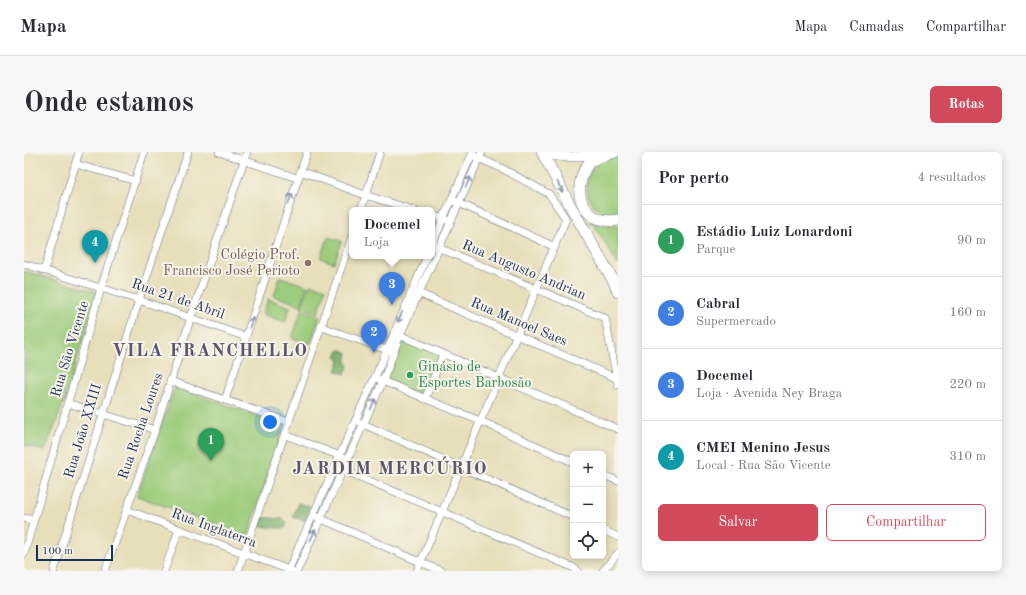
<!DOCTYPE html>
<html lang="pt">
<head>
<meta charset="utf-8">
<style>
  :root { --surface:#fff; --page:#f7f7f7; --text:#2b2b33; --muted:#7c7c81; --line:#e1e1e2; --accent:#d1495b }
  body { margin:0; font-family:"Old Standard TT",serif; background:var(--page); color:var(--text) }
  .controls { position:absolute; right:12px; bottom:12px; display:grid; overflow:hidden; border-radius:6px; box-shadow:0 2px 10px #0003 }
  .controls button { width:36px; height:36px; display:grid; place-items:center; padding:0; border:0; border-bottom:1px solid var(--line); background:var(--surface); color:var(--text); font:20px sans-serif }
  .scale { position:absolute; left:12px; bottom:10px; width:77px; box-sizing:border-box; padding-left:4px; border:2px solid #1b2f5e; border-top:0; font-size:11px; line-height:14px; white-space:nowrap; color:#1b2f5e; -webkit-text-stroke:3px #f7f3e8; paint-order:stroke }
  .you { position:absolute; left:246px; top:270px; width:14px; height:14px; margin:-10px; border:3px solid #fff; border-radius:50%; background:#1a73e8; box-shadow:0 0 0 6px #1a73e833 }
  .badge { display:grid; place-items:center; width:26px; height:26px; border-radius:50%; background:var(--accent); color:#fff; font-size:13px; font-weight:700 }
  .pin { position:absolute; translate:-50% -33px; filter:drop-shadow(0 1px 2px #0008) }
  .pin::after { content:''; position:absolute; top:21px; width:14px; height:12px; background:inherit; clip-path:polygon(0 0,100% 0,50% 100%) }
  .popup { position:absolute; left:325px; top:55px; width:86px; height:52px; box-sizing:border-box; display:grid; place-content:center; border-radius:6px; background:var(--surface); filter:drop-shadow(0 1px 3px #0005); font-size:13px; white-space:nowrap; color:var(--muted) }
  .popup b { font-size:15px; color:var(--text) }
  .popup::after { content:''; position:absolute; left:50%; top:100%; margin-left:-8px; border:8px solid transparent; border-top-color:var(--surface) }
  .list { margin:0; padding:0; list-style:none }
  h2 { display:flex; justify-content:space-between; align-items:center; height:52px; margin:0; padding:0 16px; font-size:17px }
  h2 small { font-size:13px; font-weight:400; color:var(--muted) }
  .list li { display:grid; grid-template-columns:26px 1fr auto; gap:12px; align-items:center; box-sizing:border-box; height:72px; padding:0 16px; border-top:1px solid var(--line) }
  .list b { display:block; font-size:15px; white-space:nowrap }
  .list p { margin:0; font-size:13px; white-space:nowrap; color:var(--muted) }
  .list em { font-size:13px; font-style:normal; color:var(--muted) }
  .actions { display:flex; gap:8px; padding:12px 16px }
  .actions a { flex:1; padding:9px 0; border:1px solid var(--accent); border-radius:6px; text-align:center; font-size:14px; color:var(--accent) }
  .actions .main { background:var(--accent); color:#fff }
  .icon { flex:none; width:22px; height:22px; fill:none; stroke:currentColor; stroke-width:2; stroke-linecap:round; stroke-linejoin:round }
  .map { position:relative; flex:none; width:594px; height:419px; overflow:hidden; border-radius:6px }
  header { display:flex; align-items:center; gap:24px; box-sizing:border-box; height:56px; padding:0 20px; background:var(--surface); border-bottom:1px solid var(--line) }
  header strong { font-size:19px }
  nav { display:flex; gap:22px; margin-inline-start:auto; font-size:14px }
  .intro { display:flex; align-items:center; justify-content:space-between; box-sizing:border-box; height:96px; padding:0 24px }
  h1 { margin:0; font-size:28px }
  .button { padding:10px 18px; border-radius:6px; background:var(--accent); color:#fff; font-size:14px; font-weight:700 }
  main { display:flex; gap:24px; padding:0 24px }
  aside { flex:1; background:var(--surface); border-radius:6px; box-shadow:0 2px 10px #0003 }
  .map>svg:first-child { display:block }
  .green { fill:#9dcc7b; stroke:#5c7e6c }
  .forest { fill:#7eb06b; stroke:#4c7064 }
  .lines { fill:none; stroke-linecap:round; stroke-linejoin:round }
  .minor-casing { stroke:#626d7e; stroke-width:8 }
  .major-casing { stroke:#626d7e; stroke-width:10 }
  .highway-casing { stroke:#626d7e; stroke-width:12 }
  .minor { stroke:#fff; stroke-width:7 }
  .major { stroke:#fff; stroke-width:9 }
  .highway { stroke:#fff; stroke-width:11 }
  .oneway { stroke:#8d97ae }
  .education-dot { fill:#8d6e63; stroke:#f7f3e8; stroke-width:1.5 }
  .leisure-dot { fill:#2e9e5b; stroke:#f7f3e8; stroke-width:1.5 }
  .labels { text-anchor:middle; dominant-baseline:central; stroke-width:4; stroke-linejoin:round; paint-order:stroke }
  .education-label { font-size:14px; fill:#785e54; stroke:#f7f3e8; text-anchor:end }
  .street-label { font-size:14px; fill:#1b2f5e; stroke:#f7f3e8 }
  .leisure-label { font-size:14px; fill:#27864d; stroke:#f7f3e8; text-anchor:start }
  .district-label { font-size:18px; font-weight:bold; letter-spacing:1px; fill:#5d556d; stroke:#f7f3e8 }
</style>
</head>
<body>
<header>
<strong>Mapa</strong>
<nav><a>Mapa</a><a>Camadas</a><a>Compartilhar</a></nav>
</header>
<div class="intro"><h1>Onde estamos</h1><a class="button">Rotas</a></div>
<main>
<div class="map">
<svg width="594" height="419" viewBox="0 0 594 419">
  <rect width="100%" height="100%" fill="#f7f3e8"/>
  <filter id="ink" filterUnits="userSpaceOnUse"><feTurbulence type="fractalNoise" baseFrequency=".025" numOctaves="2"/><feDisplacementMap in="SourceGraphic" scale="8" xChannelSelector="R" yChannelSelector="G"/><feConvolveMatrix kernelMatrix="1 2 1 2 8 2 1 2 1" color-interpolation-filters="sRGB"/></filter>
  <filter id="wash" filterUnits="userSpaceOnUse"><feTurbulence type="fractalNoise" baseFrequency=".012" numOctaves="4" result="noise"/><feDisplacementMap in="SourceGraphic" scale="16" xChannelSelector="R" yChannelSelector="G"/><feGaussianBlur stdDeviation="0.9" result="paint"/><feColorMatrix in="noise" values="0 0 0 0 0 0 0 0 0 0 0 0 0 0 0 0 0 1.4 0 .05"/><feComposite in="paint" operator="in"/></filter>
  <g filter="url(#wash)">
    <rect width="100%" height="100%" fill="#e7dfba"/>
    <g class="green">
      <path d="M594 3V62C591 62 587 62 584 62 561 57 556 26 573 12 579 7 587 5 594 3Z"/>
      <path d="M563 70H570L583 74H594V113L570 73Z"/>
      <path d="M304 85 318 89 310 111 297 106Z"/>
      <path d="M0 119 73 140 41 247 21 299 0 293Z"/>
      <path d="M256 125 283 134 277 153 250 144Z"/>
      <path d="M286 132 302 137 294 161 277 155Z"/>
      <path d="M244 147 266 155 261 170 239 162Z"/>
      <path d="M278 158 296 164 286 192 268 186Z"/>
      <path d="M377 186 418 202 400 245 360 229Z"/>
      <path d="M151 235 260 273 224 384 113 344Z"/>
    </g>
    <g class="forest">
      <path d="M317 198 324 201 322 211 325 213 321 222 312 219 316 208 312 205 314 199Z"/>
      <path d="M274 351 286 355 281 369 269 365Z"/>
      <path d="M236 365 259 367 263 371 261 376H252L236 374 234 371Z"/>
    </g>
  </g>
  <g filter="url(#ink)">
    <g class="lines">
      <g class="minor-casing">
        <g id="minor">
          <path d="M195 0 273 26"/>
          <path d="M51 12 112 29"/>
          <path d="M276 19 341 43 390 58"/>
          <path d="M428 48 531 95"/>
          <path d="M337 58 356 0"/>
          <path d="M408 63 423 68"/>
          <path d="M408 93 581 166 594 233"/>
          <path d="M408 94 419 67 449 0"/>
          <path d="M0 112 115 148 222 185"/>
          <path d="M20 119 55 0"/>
          <path d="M392 140 592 226"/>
          <path d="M298 175 366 199"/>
          <path d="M373 182 594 277"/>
          <path d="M356 228 456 269 549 310"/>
          <path d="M146 229 265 270"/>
          <path d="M401 247 419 202"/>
          <path d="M201 248 283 0"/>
          <path d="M43 251 131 278"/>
          <path d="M337 271 549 365"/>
          <path d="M261 283 319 305"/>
          <path d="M315 316 548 415 554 419"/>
          <path d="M579 323 594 329"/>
          <path d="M103 358 268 419"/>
          <path d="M293 365 417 419"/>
          <path d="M0 366 9 368"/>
          <path d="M579 378 594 385"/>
          <path d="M0 402 77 136 120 0"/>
          <path d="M30 419 115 148 164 0"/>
          <path d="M81 419 131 278 167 165 223 0"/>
          <path d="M140 419 155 378"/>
          <path d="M214 419 328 84"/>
          <path d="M264 419 363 198 403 104"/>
          <path d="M273 419 359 229 376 183 458 0"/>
          <path d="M393 419 542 67 525 42 479 17 448 3"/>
          <path d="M579 419 594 401"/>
        </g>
      </g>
      <g class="major-casing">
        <path id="major" d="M521 0C537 9 563 3 580 0"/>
      </g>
      <g class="highway-casing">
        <g id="highway">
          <path d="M518 0 547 55 589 128 594 140"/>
          <path d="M591 0C584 3 575 4 568 8 563 12 560 18 558 24 550 50 565 73 594 68"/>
        </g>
      </g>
      <use href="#minor" class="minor"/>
      <use href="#major" class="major"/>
      <use href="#highway" class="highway"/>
    </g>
    <defs><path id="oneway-shaft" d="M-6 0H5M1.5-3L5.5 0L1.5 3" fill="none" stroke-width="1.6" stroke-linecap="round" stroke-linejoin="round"/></defs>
    <g class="oneway">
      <use href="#oneway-shaft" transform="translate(444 30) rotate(-67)"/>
      <use href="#oneway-shaft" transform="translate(536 35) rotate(63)"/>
      <use href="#oneway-shaft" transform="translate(266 47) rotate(-72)"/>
      <use href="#oneway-shaft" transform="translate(376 165) rotate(114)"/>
      <use href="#oneway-shaft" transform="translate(227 171) rotate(-72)"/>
      <use href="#oneway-shaft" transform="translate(349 252) rotate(-66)"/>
      <use href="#oneway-shaft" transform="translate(289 383) rotate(-65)"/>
    </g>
  </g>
  <circle class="education-dot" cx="284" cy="111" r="4"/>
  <circle class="leisure-dot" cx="386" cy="223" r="4"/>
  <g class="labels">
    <g class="education-label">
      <text x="276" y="103">Colégio Prof.<tspan x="276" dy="16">Francisco José Perioto</tspan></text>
    </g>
    <g class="street-label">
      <text transform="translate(500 118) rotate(23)">Rua Augusto Andrian</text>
      <text transform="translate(154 147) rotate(19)">Rua 21 de Abril</text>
      <text transform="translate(495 170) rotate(23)">Rua Manoel Saes</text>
      <text transform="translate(46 197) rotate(-73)">Rua São Vicente</text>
      <text transform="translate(117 274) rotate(-71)">Rua Rocha Loures</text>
      <text transform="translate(59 279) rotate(-73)">Rua João XXIII</text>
      <text transform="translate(190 376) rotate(20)">Rua Inglaterra</text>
    </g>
    <g class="leisure-label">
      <text x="394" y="215">Ginásio de<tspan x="394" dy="16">Esportes Barbosão</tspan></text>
    </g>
    <g class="district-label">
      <text x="186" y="199">VILA FRANCHELLO</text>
      <text x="366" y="317">JARDIM MERCÚRIO</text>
    </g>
  </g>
</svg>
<div class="controls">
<button>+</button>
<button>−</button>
<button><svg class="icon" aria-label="locate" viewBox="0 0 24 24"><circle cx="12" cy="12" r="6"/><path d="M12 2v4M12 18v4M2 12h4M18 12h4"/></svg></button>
</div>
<div class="scale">100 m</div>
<div class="you"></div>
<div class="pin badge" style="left:187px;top:309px;background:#2e9e5b">1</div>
<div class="pin badge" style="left:350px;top:201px;background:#3f7fe0">2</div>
<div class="pin badge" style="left:368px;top:153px;background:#3f7fe0">3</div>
<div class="popup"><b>Docemel</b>Loja</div>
<div class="pin badge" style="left:71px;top:111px;background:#0f9aa8">4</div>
</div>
<aside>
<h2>Por perto<small>4 resultados</small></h2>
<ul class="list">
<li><span class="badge" style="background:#2e9e5b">1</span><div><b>Estádio Luiz Lonardoni</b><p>Parque</p></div><em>90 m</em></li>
<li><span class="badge" style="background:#3f7fe0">2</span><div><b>Cabral</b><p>Supermercado</p></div><em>160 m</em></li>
<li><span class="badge" style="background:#3f7fe0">3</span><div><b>Docemel</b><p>Loja · Avenida Ney Braga</p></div><em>220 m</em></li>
<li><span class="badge" style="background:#0f9aa8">4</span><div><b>CMEI Menino Jesus</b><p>Local · Rua São Vicente</p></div><em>310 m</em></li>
</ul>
<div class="actions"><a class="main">Salvar</a><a>Compartilhar</a></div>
</aside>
</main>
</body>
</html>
